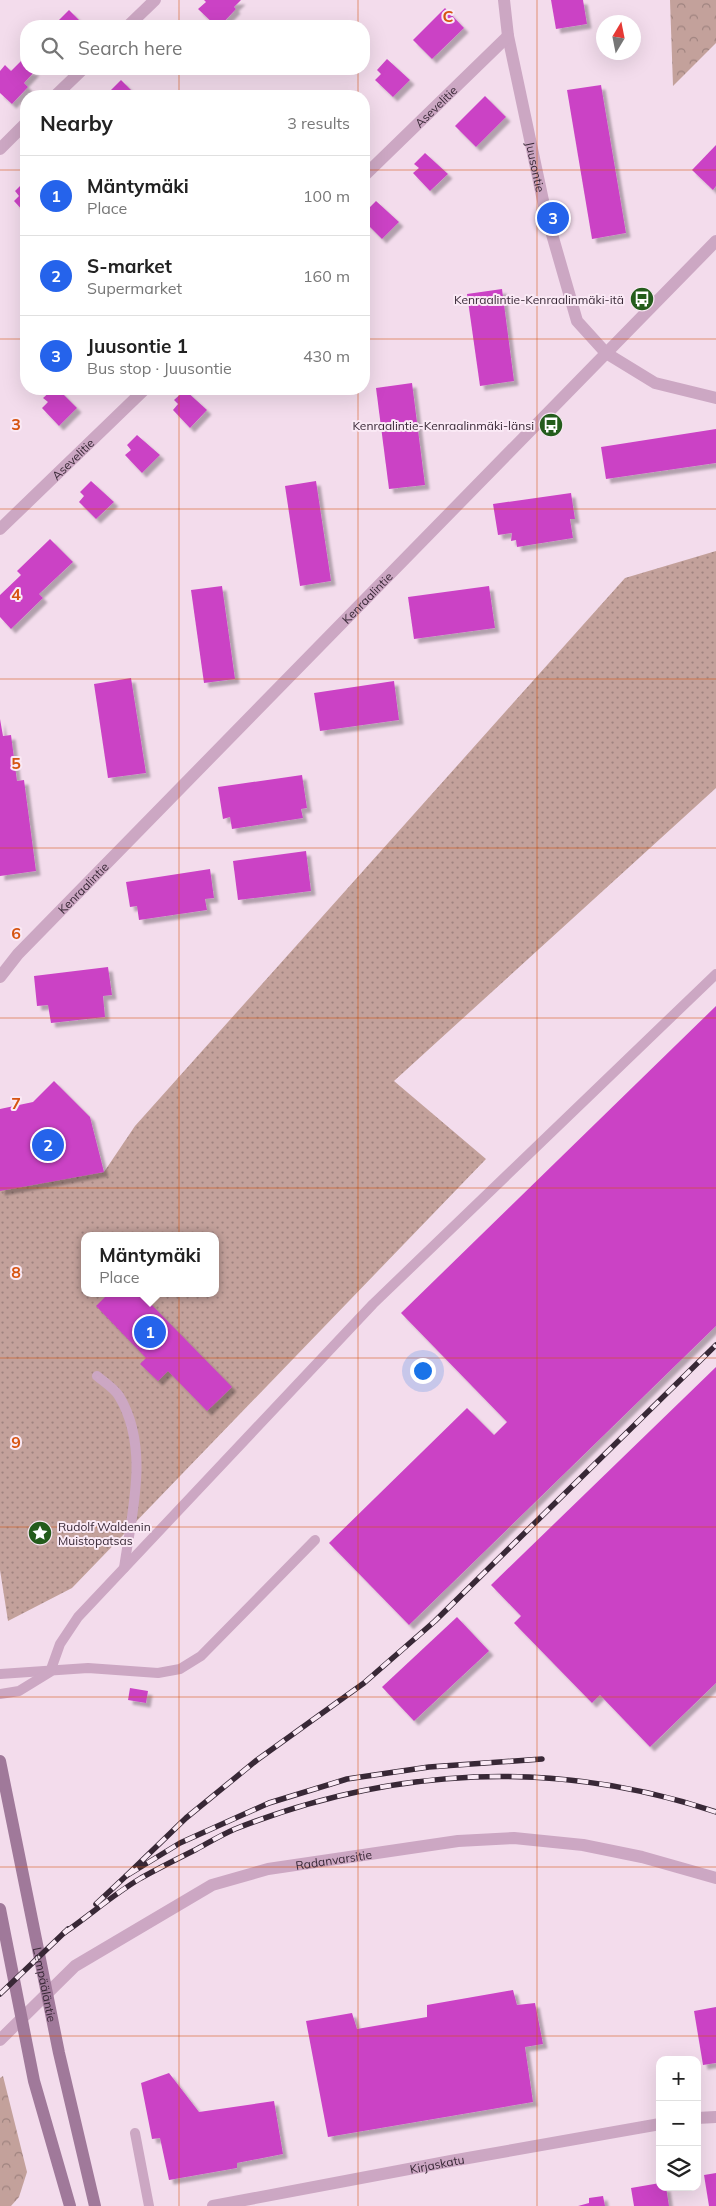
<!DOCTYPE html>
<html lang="en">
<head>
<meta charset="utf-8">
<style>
  :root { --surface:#fff; --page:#f6f6f6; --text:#222; --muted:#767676; --line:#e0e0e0; --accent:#2563eb }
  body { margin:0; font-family:Mulish,sans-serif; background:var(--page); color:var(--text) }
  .controls { position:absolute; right:15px; bottom:15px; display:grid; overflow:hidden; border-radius:10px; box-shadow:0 5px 20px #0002 }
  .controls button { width:45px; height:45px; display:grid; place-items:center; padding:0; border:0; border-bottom:1px solid var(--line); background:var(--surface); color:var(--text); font:25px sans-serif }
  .compass { position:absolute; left:596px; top:15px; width:45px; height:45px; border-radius:50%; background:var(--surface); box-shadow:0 5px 20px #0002; rotate:10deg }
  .you { position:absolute; left:422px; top:1370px; width:18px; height:18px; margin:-12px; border:4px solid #fff; border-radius:50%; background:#1a73e8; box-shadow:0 0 0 8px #1a73e833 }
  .badge { display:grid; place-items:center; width:32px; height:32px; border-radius:50%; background:var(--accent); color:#fff; font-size:16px; font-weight:700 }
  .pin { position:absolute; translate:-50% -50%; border:2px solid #fff; box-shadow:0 1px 5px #0006 }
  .popup { position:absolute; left:81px; top:1232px; width:138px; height:65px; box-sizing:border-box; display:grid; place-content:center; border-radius:10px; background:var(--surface); filter:drop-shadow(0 1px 4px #0005); font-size:16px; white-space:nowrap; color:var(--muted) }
  .popup b { font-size:19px; color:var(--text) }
  .popup::after { content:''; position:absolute; left:50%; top:100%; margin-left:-10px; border:10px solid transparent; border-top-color:var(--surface) }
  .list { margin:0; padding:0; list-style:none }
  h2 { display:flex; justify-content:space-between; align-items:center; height:65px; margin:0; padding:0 20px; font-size:21px }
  h2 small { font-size:16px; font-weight:400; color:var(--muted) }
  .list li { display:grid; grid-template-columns:32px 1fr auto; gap:15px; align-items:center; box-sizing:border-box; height:80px; padding:0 20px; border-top:1px solid var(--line) }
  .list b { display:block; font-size:19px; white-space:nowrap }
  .list p { margin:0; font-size:16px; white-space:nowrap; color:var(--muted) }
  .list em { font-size:16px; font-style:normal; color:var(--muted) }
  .icon { flex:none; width:28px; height:28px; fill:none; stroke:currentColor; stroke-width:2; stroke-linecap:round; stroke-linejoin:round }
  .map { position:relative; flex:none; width:716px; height:2206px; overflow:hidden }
  .search { position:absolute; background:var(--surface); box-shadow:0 5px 20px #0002; left:20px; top:20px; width:350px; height:55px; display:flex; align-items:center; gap:12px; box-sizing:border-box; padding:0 18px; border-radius:20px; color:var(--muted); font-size:19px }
  .panel { position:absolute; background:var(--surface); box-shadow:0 5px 20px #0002; left:20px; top:90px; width:350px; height:305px; border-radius:20px }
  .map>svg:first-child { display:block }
  .forest { fill:url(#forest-crowns) }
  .park { fill:url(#park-dots); fill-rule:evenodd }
  .building { fill:#cb43c5; filter:url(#shadow) }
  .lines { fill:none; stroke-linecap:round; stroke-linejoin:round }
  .service { stroke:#cca7c3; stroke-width:10 }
  .minor { stroke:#cca7c3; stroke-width:12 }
  .tertiary { stroke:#cca7c3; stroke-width:12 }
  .secondary { stroke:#a0799a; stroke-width:12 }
  .rail-casing { stroke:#382836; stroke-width:5.5 }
  .rail { stroke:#fae9f5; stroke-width:4; stroke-dasharray:11; stroke-linecap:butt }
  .grid { fill:none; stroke:#d65410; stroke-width:1; stroke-opacity:0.55 }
  .labels { text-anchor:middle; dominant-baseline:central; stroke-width:4; stroke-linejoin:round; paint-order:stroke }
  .street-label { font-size:12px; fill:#382836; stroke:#fae9f5 }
  .poi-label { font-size:12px; fill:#382836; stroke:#fae9f5; text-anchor:end }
  .grid-label { font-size:16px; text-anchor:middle; font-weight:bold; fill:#d65410; stroke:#fae9f5; stroke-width:4; stroke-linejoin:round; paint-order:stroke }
</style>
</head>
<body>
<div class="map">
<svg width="716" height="2206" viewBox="0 0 716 2206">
  <defs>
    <pattern id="forest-crowns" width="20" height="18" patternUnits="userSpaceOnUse" patternTransform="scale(1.25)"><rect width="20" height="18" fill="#c3a19b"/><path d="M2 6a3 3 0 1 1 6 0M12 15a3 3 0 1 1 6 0" fill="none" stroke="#9f837f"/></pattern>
    <pattern id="park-dots" width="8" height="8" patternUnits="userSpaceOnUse" patternTransform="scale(1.25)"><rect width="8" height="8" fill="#c3a19b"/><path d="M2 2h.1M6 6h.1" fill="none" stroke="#9f837f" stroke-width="1.8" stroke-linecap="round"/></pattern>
    <filter id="shadow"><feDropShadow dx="4.5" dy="4.5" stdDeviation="1" flood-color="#0004"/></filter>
  </defs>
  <rect width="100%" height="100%" fill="#f3dcec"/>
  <g class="forest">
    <path d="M670 0H716V43L673 86Z"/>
    <path d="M3 2076 27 2172 19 2197 11 2206H0V2078Z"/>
  </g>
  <path class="park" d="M716 551V788L394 1081 486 1159 72 1588 8 1621 0 1570V1185L104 1172 135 1126 625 578ZM85 1236H215V1293H85Z"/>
  <g class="building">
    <path d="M204 0H241L234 7 236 9 220 26H216L198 9 206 2Z"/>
    <path d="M551 0H583L587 24 556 29Z"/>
    <path d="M445 8 464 28 432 59 413 40Z"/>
    <path d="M69 10 85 26H53Z"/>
    <path d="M23 59 26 62V69L35 71 24 83 28 87 12 104 0 93V71L5 65 11 71Z"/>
    <path d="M387 59 410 80 393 97 375 80 381 74 377 70Z"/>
    <path d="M121 80 137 96H110L107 94Z"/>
    <path d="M601 85 626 233 592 239 567 90Z"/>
    <path d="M485 96 506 117 476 147 455 126Z"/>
    <path d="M716 145V186L713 190 692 170Z"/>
    <path d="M425 153 448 174 430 191 413 173 419 168 414 164Z"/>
    <path d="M26 180V214L14 201 19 196 15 191Z"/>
    <path d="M376 201 399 222 382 239 364 221 370 216 366 211Z"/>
    <path d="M502 289 514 381 480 386 467 294Z"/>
    <path d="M412 383 425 485 389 489 376 388Z"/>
    <path d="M53 389 59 390 77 408 59 426 42 408 48 402 43 398Z"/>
    <path d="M185 390 207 410 190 428 173 410 178 404 174 400Z"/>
    <path d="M716 429V463L606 479 601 447Z"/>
    <path d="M137 435 160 455 142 473 125 455 131 450 127 445Z"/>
    <path d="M91 481 114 502 96 519 79 502 84 496 80 492Z"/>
    <path d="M316 481 331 581 300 586 285 486Z"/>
    <path d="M571 493 575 519H570L573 538 517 547 516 540 511 541 512 533 498 535 493 504Z"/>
    <path d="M50 539 73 562 39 594 43 598 11 629 0 617V595L21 575 17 571Z"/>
    <path d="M222 586 235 679 204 683 191 590Z"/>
    <path d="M489 586 495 628 414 639 408 597Z"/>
    <path d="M131 678 146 773 108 778 94 684Z"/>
    <path d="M394 681 399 720 320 731 314 693Z"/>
    <path d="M0 719 3 736 11 735 17 781 24 780 36 871 0 876Z"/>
    <path d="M302 775 307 808 301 809 303 818 232 829 230 817 223 819 218 787Z"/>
    <path d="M306 851 311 891 238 900 233 861Z"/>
    <path d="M210 869 214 898 205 899 207 910 139 920 137 906 130 907 126 882Z"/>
    <path d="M108 967 112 995 103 996 105 1017 51 1023 48 1005 37 1006 34 976Z"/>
    <path d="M716 1006V1326L409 1625 329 1543 467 1408 494 1435 507 1422 401 1313Z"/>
    <path d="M54 1081 90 1117 104 1172 0 1191V1109L33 1102Z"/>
    <path d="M109 1293H140L232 1387 207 1411 168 1371 158 1381 140 1364 146 1358 96 1306Z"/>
    <path d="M716 1367V1683L650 1747 600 1695 592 1703 514 1623 521 1616 491 1585Z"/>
    <path d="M457 1617 489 1651 414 1721 382 1687Z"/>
    <path d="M130 1688 148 1691 146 1703 128 1700Z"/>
    <path d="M513 1990 517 2005 535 2003 543 2044 525 2047 533 2102 328 2137 306 2021 352 2013 357 2029 427 2017V2005Z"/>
    <path d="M716 2007V2063L703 2065 694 2011Z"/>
    <path d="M169 2073 199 2112 274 2101 283 2154 237 2163V2168L169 2180 160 2138 152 2139 141 2083Z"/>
    <path d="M716 2173V2206H709L704 2175Z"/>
    <path d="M660 2183V2187H666L669 2206H634L631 2188Z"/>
    <path d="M603 2196 605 2206H578L589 2203V2198Z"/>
  </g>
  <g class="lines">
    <g class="service">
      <path d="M97 1376C104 1382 114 1388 119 1396 150 1447 132 1512 124 1568"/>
      <path d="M0 1674 88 1668 158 1673 180 1669 201 1656 315 1540"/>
      <path d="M0 1694 19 1691 50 1672 60 1644 78 1617 373 1304 716 974"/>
      <path d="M135 2133 149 2206"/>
    </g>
    <g class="minor">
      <path id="s1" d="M504 0 508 36 545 210 577 321 606 353 655 383 716 398"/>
      <path d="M128 26 155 0"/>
      <path d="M55 96 83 69"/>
      <path d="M0 149 26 123"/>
      <path id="s2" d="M364 176 508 36"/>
      <path id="s3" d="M0 529 145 389"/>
      <path d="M697 2118 716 2117"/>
      <path id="s4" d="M213 2206 451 2161 660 2124"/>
    </g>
    <g class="tertiary">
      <path id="s5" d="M0 977 18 954 716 241"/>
      <path id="s6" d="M0 2040 75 1966 212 1885 268 1869 458 1841 514 1838 583 1845 642 1857 716 1878"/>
    </g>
    <g class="secondary">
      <path id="s7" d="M0 1761 59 2053 95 2206"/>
      <path d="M0 1909 34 2081 70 2206"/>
    </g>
    <g class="rail-casing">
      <g id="rail">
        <path d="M126 1876 186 1818 257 1760 364 1683 435 1621 716 1345"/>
        <path d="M96 1904 126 1876 180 1843 269 1803 347 1779 429 1767 542 1759"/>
        <path d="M64 1933C90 1915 114 1894 141 1878 159 1868 177 1859 195 1850 208 1843 221 1835 235 1829 392 1767 555 1758 716 1812"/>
        <path d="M0 1994 68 1929"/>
      </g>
    </g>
    <use href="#rail" class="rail"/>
  </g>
  <path class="grid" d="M179 0V26M358 0V26M537 0V2206M179 69V96M358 69V96M0 170H26M364 170H716M0 339H26M364 339H716M179 389V2206M358 389V2206M0 509H716M0 679H716M0 848H716M0 1018H716M0 1188H716M0 1358H716M0 1527H716M0 1697H716M0 1867H716M0 2036H716"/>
  <defs>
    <g id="bus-disc" transform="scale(1.25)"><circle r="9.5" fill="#245c1c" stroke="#fae9f5"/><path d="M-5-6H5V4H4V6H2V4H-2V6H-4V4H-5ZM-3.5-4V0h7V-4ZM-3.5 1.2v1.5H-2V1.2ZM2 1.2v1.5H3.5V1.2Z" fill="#fff"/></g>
    <g id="sight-disc" transform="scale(1.25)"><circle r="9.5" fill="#245c1c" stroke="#fae9f5"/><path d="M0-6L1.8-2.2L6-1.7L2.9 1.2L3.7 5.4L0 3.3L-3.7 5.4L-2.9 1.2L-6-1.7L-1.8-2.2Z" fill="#fff"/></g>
  </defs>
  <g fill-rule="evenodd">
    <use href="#bus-disc" x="642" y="299"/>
    <use href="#bus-disc" x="551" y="425"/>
    <use href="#sight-disc" x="40" y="1533"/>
  </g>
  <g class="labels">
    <g class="street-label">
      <text stroke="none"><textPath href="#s2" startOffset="100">Asevelitie</textPath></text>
      <text stroke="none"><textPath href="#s1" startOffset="170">Juusontie</textPath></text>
      <text stroke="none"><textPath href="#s3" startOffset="101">Asevelitie</textPath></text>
      <text stroke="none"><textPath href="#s5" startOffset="528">Kenraalintie</textPath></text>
      <text stroke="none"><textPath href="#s5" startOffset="122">Kenraalintie</textPath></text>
      <text stroke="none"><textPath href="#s6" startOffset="389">Radanvarsitie</textPath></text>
      <text stroke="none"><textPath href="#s7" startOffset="228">Lempääläntie</textPath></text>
      <text stroke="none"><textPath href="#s4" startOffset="228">Kirjaskatu</textPath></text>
    </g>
    <g class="poi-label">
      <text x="624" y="299">Kenraalintie-Kenraalinmäki-itä</text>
      <text x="534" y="425">Kenraalintie-Kenraalinmäki-länsi</text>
      <text x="58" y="1526" text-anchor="start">Rudolf Waldenin<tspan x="58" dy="14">Muistopatsas</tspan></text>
    </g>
  </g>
  <g class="grid-label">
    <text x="448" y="22">C</text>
    <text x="16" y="430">3</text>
    <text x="16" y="600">4</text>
    <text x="16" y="769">5</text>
    <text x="16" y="939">6</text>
    <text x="16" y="1109">7</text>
    <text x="16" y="1278">8</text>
    <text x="16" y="1448">9</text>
  </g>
</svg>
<div class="controls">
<button>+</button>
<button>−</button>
<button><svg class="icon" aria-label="layers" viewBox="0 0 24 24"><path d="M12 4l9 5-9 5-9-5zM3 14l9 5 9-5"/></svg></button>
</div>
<svg class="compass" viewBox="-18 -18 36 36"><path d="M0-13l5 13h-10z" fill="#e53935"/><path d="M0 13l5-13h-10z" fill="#767676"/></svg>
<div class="you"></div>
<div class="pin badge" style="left:150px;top:1332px">1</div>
<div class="popup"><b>Mäntymäki</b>Place</div>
<div class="pin badge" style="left:48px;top:1145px">2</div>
<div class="pin badge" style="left:553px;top:218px">3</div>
<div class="search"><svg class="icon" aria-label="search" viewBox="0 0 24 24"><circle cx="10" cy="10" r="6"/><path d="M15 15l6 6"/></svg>Search here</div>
<section class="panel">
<h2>Nearby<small>3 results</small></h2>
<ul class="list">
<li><span class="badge">1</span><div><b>Mäntymäki</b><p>Place</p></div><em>100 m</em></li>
<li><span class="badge">2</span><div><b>S-market</b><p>Supermarket</p></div><em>160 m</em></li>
<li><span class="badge">3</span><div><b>Juusontie 1</b><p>Bus stop · Juusontie</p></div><em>430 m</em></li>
</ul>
</section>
</div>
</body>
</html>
